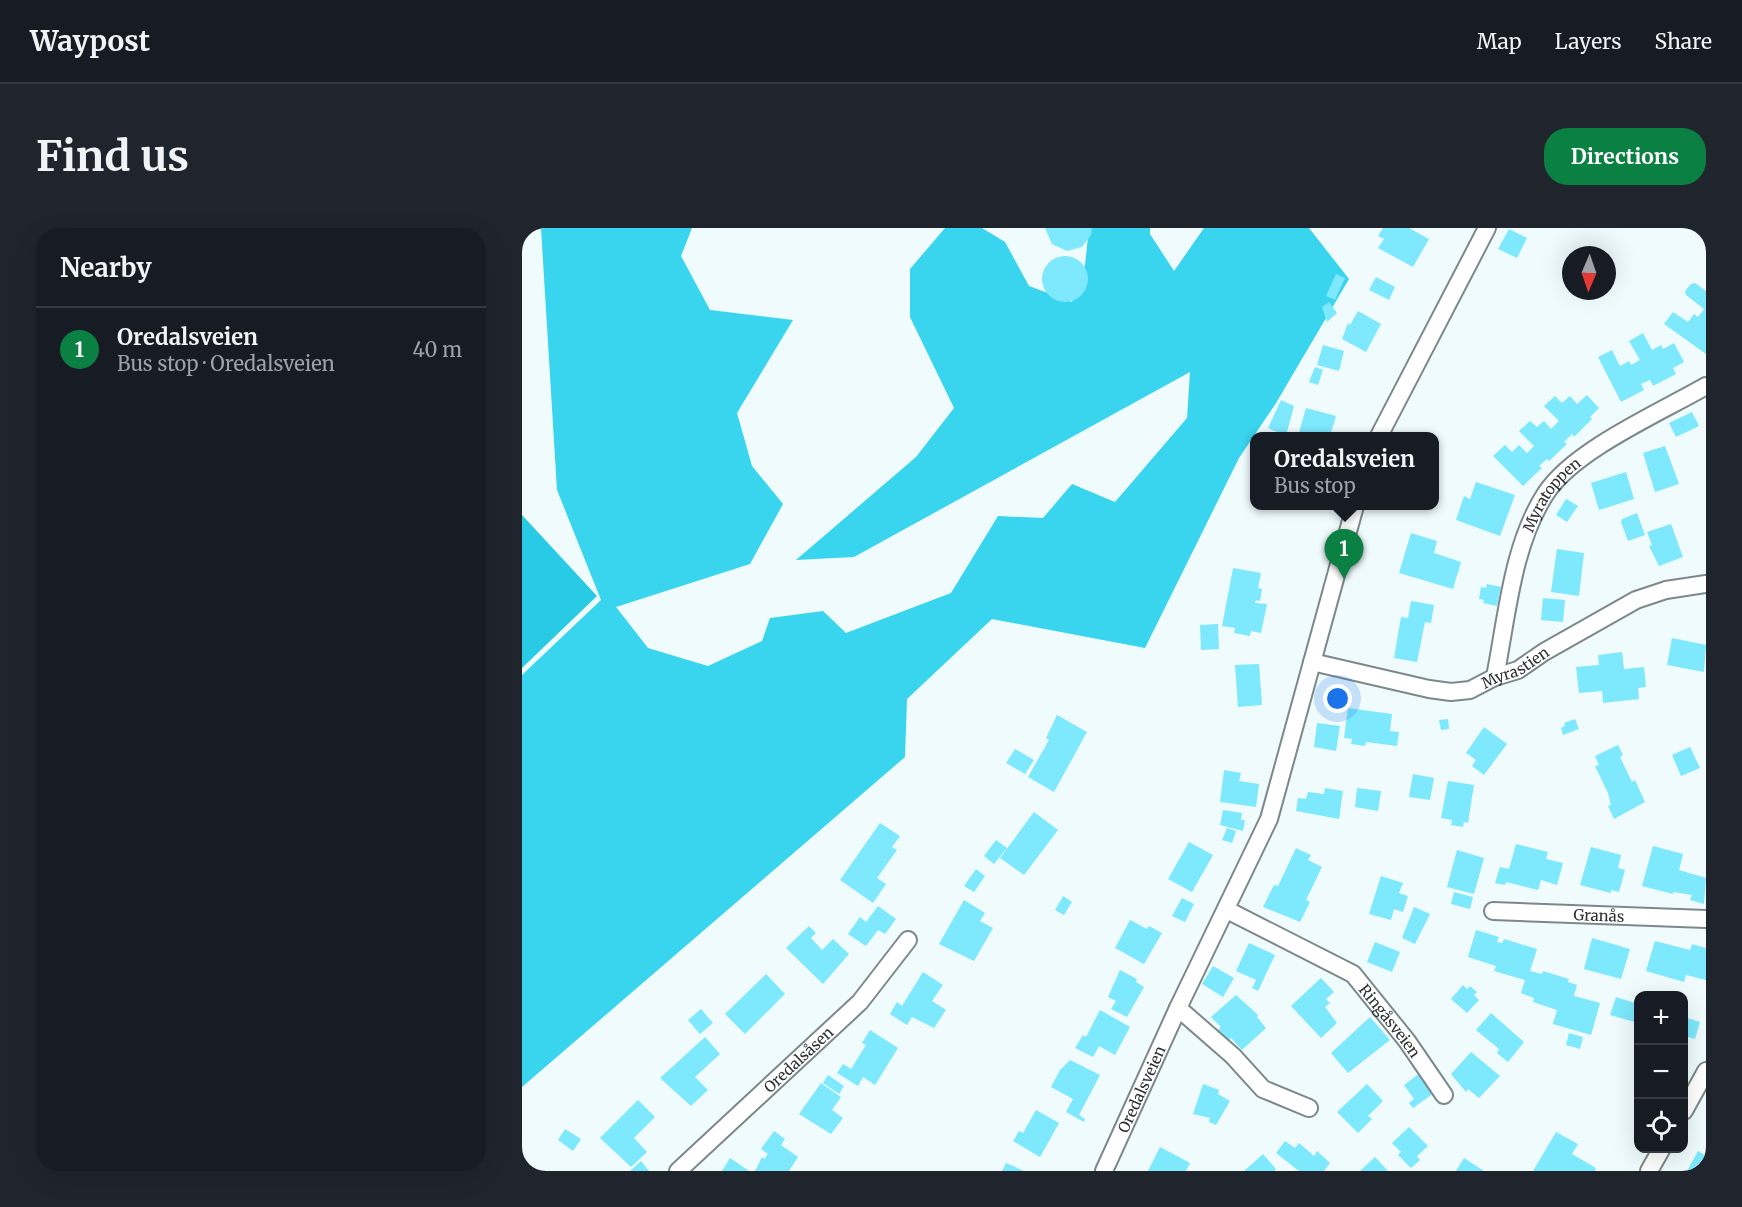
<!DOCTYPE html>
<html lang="en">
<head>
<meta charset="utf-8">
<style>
  :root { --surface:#171b24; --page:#20242c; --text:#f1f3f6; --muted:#9ea1a6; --line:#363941; --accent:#0b8043 }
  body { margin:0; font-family:Merriweather,serif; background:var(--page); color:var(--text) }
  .controls { position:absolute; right:18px; bottom:18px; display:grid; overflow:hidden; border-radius:12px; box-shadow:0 6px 24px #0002 }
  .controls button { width:54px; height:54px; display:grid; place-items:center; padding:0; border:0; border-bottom:2px solid var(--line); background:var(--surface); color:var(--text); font:30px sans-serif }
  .compass { position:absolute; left:1040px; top:18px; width:54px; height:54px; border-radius:50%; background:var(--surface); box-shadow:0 6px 24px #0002; rotate:182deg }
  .you { position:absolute; left:816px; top:471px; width:21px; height:21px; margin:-15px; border:4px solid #fff; border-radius:50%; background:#1a73e8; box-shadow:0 0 0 9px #1a73e833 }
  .badge { display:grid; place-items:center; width:39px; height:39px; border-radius:50%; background:var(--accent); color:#fff; font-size:20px; font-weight:700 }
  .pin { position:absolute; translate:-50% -50px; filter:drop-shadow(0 2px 3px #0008) }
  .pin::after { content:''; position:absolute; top:32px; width:21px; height:18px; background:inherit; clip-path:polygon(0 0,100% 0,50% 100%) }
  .popup { position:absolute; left:728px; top:204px; width:189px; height:78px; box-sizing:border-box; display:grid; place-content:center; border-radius:12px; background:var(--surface); filter:drop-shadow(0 2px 4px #0005); font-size:20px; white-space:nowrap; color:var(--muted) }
  .popup b { font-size:22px; color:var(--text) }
  .popup::after { content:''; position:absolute; left:50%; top:100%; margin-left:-12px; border:12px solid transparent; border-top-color:var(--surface) }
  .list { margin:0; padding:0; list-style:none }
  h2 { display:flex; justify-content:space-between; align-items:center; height:78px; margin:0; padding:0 24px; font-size:26px }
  h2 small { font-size:20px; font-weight:400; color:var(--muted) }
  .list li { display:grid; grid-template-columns:39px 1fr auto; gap:18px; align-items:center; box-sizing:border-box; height:84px; padding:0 24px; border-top:2px solid var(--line) }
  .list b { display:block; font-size:22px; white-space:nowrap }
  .list p { margin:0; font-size:20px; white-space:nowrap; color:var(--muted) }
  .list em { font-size:20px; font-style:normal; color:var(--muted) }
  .icon { flex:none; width:33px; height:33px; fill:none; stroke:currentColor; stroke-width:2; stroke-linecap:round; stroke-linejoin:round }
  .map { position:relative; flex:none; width:1184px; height:943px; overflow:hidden; border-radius:24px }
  header { display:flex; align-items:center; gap:36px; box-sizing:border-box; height:84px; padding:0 30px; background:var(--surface); border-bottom:2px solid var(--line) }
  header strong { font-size:28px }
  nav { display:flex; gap:33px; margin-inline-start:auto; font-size:21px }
  .intro { display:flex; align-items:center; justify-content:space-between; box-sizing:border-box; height:144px; padding:0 36px }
  h1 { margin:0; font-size:42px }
  .button { padding:15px 27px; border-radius:24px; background:var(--accent); color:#fff; font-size:21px; font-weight:700 }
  main { display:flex; gap:36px; padding:0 36px }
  aside { flex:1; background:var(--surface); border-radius:24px; box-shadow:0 6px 24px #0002 }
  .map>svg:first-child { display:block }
  .forest { fill:#39d4ee }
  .water { fill:#29cae5 }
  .building { fill:#7ee8fd }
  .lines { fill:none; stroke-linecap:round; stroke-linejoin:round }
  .minor-casing { stroke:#7d888a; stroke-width:20 }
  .minor { stroke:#fff; stroke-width:16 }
  .labels { text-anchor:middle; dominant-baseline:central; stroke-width:6; stroke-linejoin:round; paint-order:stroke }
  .street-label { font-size:15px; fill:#2d3132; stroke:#fff }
</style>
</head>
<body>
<header>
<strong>Waypost</strong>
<nav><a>Map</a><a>Layers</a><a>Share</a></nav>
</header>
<div class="intro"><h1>Find us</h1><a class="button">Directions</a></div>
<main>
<aside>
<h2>Nearby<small></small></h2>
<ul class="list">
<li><span class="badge">1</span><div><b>Oredalsveien</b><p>Bus stop · Oredalsveien</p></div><em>40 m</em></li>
</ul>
</aside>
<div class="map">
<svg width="1184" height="943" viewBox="0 0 1184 943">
  <rect width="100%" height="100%" fill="#effbfd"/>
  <path class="forest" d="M19 0H170L159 28 188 82 271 92 215 185 230 238 261 276 228 336 94 379 126 420 186 438 240 413 248 390 301 383 324 405 429 365 476 288 521 290 550 256 593 274 665 190 668 144 332 329 274 332 394 229 432 180 388 89V41L423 0H460L483 14 507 58 550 74 563 37 567 0H628V6L652 43 682 0H787L827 51 754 175 717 230 623 420 470 391 385 471 383 529 0 859V447L79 372 35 262Z"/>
  <path class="water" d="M0 287 75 368 0 440Z"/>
  <g class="building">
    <path d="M523 0H570L569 7 560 19 545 23 530 16Z"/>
    <path d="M861 0H887L907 11 891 39 856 20 862 11 856 8Z"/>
    <path d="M987 1 1005 10 995 30 976 21Z"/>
    <circle cx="543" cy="51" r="23"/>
    <path d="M814 46 823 50 813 72 804 68Z"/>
    <path d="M854 49 873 59 867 72 847 62Z"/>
    <path d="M1173 55 1184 63V126L1142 96 1151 84 1166 94 1172 86 1176 89 1182 81 1164 67 1163 63 1169 56Z"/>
    <path d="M807 74 815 85 805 94 800 79Z"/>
    <path d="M836 83 859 96 844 124 820 111 826 95 828 97Z"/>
    <path d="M1121 105 1130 122 1139 117 1141 121 1152 115 1162 134 1151 140 1154 146 1131 158 1128 152 1119 156 1122 162 1099 174 1076 129 1090 122 1098 138 1107 133 1109 137 1118 132 1107 113Z"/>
    <path d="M801 117 822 123 817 143 795 137Z"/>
    <path d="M793 139 801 142 796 157 787 154Z"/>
    <path d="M1065 167 1077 180 1068 189 1070 191 1052 209 1050 206 1042 214 1045 216 1027 233 1025 231 1017 238 1020 240 1001 258 971 228 983 217 990 224 997 217 1005 225 1012 218 997 203 1008 193 1015 199 1022 193 1029 201 1037 193 1022 178 1033 168 1040 175 1048 168 1055 176Z"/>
    <path d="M759 172 772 178 764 208 746 200Z"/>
    <path d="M784 180 814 188 808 208H776Z"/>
    <path d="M1170 184 1177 198 1154 209 1147 195Z"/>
    <path d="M1143 218 1157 256 1133 264 1121 225Z"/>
    <path d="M1104 244 1112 271 1077 282 1069 255Z"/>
    <path d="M954 254 993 267 978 308 934 292 942 268 948 271Z"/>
    <path d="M1044 271 1056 278 1045 294 1034 287Z"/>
    <path d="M1115 285 1123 307 1106 313 1099 294 1100 291Z"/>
    <path d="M1149 296 1161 329 1137 338 1127 318 1130 317 1125 304Z"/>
    <path d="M889 305 915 313 912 325 939 334 931 361 877 345Z"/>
    <path d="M1035 321 1062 325 1057 368 1029 364Z"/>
    <path d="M711 340 739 345 736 360 740 361 738 373 734 372 733 375 745 376 739 405 729 403 728 408 712 405 713 400 700 398Z"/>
    <path d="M965 356 979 359 975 378 961 375 962 372 957 371 959 359 964 360Z"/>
    <path d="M1021 370 1043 372 1041 394 1019 392Z"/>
    <path d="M889 373 912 377 909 395 903 394 895 434 872 430 879 389 886 390Z"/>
    <path d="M696 396 697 421 679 422 678 397Z"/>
    <path d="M1150 410 1184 417 1182 444 1145 437Z"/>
    <path d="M1100 424 1102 441 1122 439 1124 459 1116 460 1117 471 1081 475 1080 463 1057 465 1054 439 1077 437 1076 427Z"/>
    <path d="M737 436 740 477 716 479 713 437Z"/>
    <path d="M826 480 870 486 868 503 877 504 875 518 844 514 843 518 829 516 830 511 822 510Z"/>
    <path d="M535 487 565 504 532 564 506 549 527 512 524 510Z"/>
    <path d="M926 491 927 501 919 502 917 492Z"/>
    <path d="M1053 491 1057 501 1041 507 1039 500 1043 498 1042 495Z"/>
    <path d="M795 495 818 498 814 523 792 519Z"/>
    <path d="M962 499 985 516 962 547 950 538 954 532 944 525Z"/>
    <path d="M1096 517 1101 527 1098 529 1110 554 1113 552 1123 574 1092 591 1086 578 1089 577 1086 565 1073 538 1077 537 1073 528Z"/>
    <path d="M1168 519 1178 540 1159 548 1150 527Z"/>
    <path d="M493 521 512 532 503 546 484 535Z"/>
    <path d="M702 542 719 545 717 553 737 556 734 579 698 574Z"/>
    <path d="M891 546 912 550 908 572 887 569Z"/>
    <path d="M926 553 952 557 946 595 942 594 941 599 929 597 930 592 919 590Z"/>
    <path d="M803 560 821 563 817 591 774 583 776 570 784 571 786 564 802 566Z"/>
    <path d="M835 560 859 563 856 583 833 579Z"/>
    <path d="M701 582 720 585 719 592H723L721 603 698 597Z"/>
    <path d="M512 584 536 602 502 647 478 630Z"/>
    <path d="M358 595 378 608 370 619 375 622 355 650 364 656 351 675 318 652Z"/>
    <path d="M705 600 714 603 710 615 700 612Z"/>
    <path d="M474 612 485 620 472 636 462 628Z"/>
    <path d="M667 614 691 627 670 664 646 651Z"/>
    <path d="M994 616 1026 624 1024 631 1041 635 1035 657 1019 652 1016 662 984 654 983 657 973 655 978 639 987 641Z"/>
    <path d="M1131 618 1161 626 1157 642 1184 650 1182 676 1168 672 1170 667 1151 664V666L1120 658Z"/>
    <path d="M1069 619 1099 627 1096 640 1103 642 1097 664 1089 662V665L1058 657Z"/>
    <path d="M774 620 789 627 786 632 800 639 784 672 788 674 778 694 741 679 752 657 756 658Z"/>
    <path d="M935 622 962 630 952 666 925 659Z"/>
    <path d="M454 641 463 648 452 664 442 658Z"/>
    <path d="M859 648 881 655 877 665 886 668 881 684 872 681 869 692 847 686Z"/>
    <path d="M932 664 951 669 948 681 929 676Z"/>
    <path d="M541 668 550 674 542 687 533 682Z"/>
    <path d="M660 670 672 676 663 694 650 688Z"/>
    <path d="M442 672 463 685 458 693 471 700 452 733 417 716Z"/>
    <path d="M356 678 374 691 363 706 356 702 344 718 326 706 338 689 344 694Z"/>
    <path d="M892 679 908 686 893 716 880 710Z"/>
    <path d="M608 692 625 701 627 698 640 705 622 736 593 720Z"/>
    <path d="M287 698 294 705 289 710 300 722 311 711 327 726 301 756 264 720Z"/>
    <path d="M954 702 977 709 975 714 980 715 982 711 1015 721 1008 743 1020 746 1021 743 1047 751 1046 754 1055 757 1052 768 1078 775 1069 807 1031 796 1035 782 1011 774 1012 770 999 765 1003 752 972 743 974 738 946 729Z"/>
    <path d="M1070 710 1108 721 1099 751 1062 741Z"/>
    <path d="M1133 713 1168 722 1170 716 1184 720V752L1164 747 1162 754 1124 743Z"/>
    <path d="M853 714 878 724 870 744 845 734Z"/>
    <path d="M727 715 753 727 736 763 730 760 734 752 714 743Z"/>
    <path d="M691 738 712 750 701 769 680 756Z"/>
    <path d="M598 742 615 751 614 754 622 759 605 789 589 781 594 773 586 769Z"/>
    <path d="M401 744 421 757 410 773 424 782 412 800 390 789 385 797 368 786 375 774 380 778Z"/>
    <path d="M244 746 263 766 223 806 203 786Z"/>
    <path d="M799 750 812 764 804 771 808 775 803 779 815 795 799 810 769 778Z"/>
    <path d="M941 757 945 761 948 758 955 764 952 767 957 772 945 785 929 771Z"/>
    <path d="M714 767 736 787 735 789 744 800 720 822 709 810 706 813 696 802 699 799 689 789Z"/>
    <path d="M1094 769 1116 776V795L1088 787Z"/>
    <path d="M179 781 191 795 178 806 166 792Z"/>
    <path d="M578 782 608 799 593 827 577 818 571 829 553 820 561 807 564 809Z"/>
    <path d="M969 785 1002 814 986 834 975 825 977 821 954 802Z"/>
    <path d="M848 789 868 812 826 845 809 825Z"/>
    <path d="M1162 789 1178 794 1173 811 1162 808Z"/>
    <path d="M348 802 376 820 353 857 341 849 336 858 315 845 321 836 329 841 344 817 340 815Z"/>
    <path d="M1047 805 1061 809 1058 821 1044 817Z"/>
    <path d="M183 809 198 826 173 849 186 862 169 878 138 850Z"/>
    <path d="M949 824 978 848 957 870 946 861 944 864 929 846Z"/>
    <path d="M548 832 578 847 557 887 563 891 562 894 544 884 551 871 529 859 538 842Z"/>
    <path d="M898 845 912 865 891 880 887 875 892 871 882 857Z"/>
    <path d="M306 847 322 858 317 866 301 855Z"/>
    <path d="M299 855 319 869 310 882 321 890 309 906 277 886Z"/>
    <path d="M681 856 697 862 696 866 708 873 694 897 687 894 688 890 671 886Z"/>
    <path d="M845 856 861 873 846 888 850 891 836 905 815 884Z"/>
    <path d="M116 872 133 889 112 910 125 924 109 939 78 910Z"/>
    <path d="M514 882 537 895 518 929 491 913 497 903 501 905Z"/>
    <path d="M887 899 906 918 895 928 898 932 889 940 876 927 879 924 870 915Z"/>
    <path d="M43 901 59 911 51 923 36 912Z"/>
    <path d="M252 903 263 911 259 917 276 929 267 943H233L240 929 242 931 246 926 239 921Z"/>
    <path d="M1034 904 1056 916 1050 926 1074 940 1073 943H1011Z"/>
    <path d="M763 913 773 920 777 915 792 928 795 923 808 935 802 943H777L754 925Z"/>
    <path d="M638 919 668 935 664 943H626Z"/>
    <path d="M1176 923 1184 928V943H1165Z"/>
    <path d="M741 926 754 941 752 943H722Z"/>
    <path d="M853 929 866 943H838Z"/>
    <path d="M208 930 227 943H200Z"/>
    <path d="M942 930 962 943H934Z"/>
    <path d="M119 933 127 943H108Z"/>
    <path d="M484 935 502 943H480Z"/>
  </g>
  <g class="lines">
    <g class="minor-casing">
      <g id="minor">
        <path d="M857 208 965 0"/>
        <path id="s1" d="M790 434 907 461 929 464 948 462 973 449 996 442 1022 424 1114 372 1144 362 1184 356"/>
        <path id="s2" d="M973 449C985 389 990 317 1024 265 1052 222 1139 184 1184 158"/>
        <path id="s3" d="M705 682 831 746 885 813 922 867"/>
        <path id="s4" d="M971 683 1184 691"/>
        <path d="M656 780 711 828 741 861 787 880"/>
        <path d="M1162 883 1184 843"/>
        <path id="s5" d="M156 943 338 774 386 712"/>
        <path id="s6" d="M582 943 656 780 747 591 833 278"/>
        <path d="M1127 943 1140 920"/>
      </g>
    </g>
    <use href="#minor" class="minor"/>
  </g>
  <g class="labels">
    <g class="street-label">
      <text stroke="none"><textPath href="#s2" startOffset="194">Myratoppen</textPath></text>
      <text stroke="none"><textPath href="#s1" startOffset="212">Myrastien</textPath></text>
      <text stroke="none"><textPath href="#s4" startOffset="106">Granås</textPath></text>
      <text stroke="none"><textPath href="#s3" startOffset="201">Ringåsveien</textPath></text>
      <text stroke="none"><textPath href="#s5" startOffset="164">Oredalsåsen</textPath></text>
      <text stroke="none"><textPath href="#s6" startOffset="90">Oredalsveien</textPath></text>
    </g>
  </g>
</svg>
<div class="controls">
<button>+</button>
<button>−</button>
<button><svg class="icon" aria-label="locate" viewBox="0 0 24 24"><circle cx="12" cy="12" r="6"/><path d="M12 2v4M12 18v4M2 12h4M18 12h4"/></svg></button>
</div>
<svg class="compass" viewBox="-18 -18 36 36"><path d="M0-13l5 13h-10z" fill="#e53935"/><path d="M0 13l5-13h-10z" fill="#9ea1a6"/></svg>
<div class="you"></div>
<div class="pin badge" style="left:822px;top:351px">1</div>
<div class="popup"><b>Oredalsveien</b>Bus stop</div>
</div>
</main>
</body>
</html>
